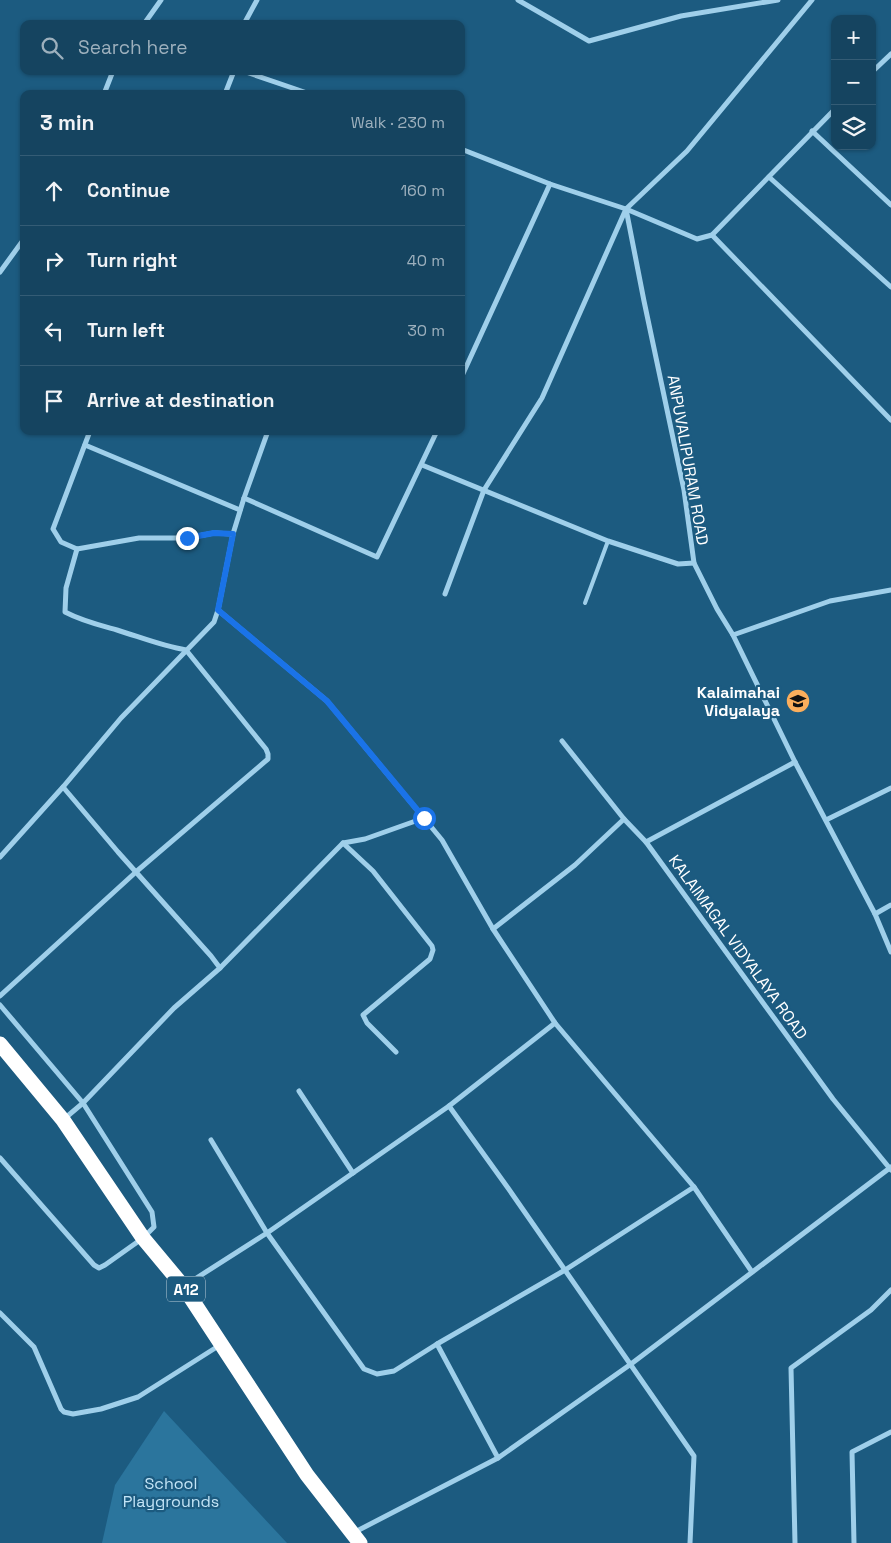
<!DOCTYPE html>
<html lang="en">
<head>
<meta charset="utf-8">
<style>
  :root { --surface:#154460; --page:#1e4b66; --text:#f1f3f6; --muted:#9db0bd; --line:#345c75 }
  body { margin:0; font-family:"Space Grotesk",sans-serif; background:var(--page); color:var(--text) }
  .controls { position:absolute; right:15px; top:15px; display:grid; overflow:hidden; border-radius:10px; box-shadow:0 1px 4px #0004 }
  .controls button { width:45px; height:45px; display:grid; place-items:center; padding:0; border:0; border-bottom:1px solid var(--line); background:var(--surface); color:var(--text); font:25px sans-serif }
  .stop { position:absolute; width:15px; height:15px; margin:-11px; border:4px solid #1a73e8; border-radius:50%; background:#fff }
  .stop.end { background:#1a73e8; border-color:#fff; box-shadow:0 1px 5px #0008 }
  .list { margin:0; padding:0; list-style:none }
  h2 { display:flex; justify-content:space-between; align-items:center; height:65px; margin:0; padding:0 20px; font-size:21px }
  h2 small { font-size:16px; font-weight:400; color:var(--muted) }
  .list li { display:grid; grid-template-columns:32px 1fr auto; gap:15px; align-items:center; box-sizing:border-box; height:70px; padding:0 20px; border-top:1px solid var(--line) }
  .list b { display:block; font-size:19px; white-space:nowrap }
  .list em { font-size:16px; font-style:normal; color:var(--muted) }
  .icon { flex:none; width:28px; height:28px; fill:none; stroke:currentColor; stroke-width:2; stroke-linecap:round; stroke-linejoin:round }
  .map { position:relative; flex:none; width:891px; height:1543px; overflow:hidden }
  .search { position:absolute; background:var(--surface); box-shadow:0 1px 4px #0004; left:20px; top:20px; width:445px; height:55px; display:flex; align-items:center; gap:12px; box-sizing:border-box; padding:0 18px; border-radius:10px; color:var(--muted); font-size:19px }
  .panel { position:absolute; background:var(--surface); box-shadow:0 1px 4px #0004; left:20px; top:90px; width:445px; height:345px; border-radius:10px }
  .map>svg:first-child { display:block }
  .green { fill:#2b759d }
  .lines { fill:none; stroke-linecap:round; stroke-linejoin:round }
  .lane { stroke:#9fcfea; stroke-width:4 }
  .street { stroke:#9fcfea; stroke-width:5 }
  .highway { stroke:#fff; stroke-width:15 }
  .route { stroke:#1a73e8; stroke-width:6 }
  .labels { text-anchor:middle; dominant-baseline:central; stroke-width:4.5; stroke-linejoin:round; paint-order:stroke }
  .shield { fill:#1c5b80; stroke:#bbced9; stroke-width:1 }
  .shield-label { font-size:15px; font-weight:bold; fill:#fff }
  .street-label { font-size:16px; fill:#fff; stroke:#1c5b80 }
  .poi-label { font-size:16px; font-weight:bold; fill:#fff; stroke:#1c5b80; text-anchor:end }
  .park-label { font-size:16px; fill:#c4e5f7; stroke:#1c5b80 }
</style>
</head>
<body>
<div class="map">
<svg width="891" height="1543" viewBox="0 0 891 1543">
  <rect width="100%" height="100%" fill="#1c5b80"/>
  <path class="green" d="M164 1411 287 1543H102L115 1485Z"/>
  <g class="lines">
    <path class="lane" d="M585 603 608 541"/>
    <g class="street">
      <path d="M518 0 589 41 681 16 778 0"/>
      <path d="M812 0 687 151 626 209 644 301 684 490 694 563 717 609 733 635 795 762 875 914 891 952"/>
      <path d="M144 24 161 0"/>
      <path d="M244 24 257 0"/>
      <path d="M243 71 310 94"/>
      <path d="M872 72 891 54"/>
      <path d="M104 94 113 71"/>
      <path d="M225 94 234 71"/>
      <path d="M812 131 891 205"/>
      <path d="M461 149 550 184 626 209 697 239 712 235 835 109"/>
      <path d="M769 177 891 287"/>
      <path d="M712 235 891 420"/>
      <path d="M0 272 24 239"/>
      <path d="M461 378 550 184"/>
      <path d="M90 431 53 529 61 542 77 549 139 538H187L214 533 233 534"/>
      <path d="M268 431 244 498 233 534 218 610 327 701 442 840 493 929 555 1023 694 1187 752 1272"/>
      <path d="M85 445 240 510"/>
      <path d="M422 465 608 541 678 564 694 563"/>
      <path d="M244 498 377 557 437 431"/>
      <path d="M445 594 484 490 542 398 626 209"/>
      <path d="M733 635 830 601 891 590"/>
      <path d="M562 741 624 819 646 842 833 1099 891 1170"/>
      <path d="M63 787 118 852 211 956 220 968"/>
      <path d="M826 820 891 788"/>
      <path d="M646 842 795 762"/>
      <path d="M343 843 373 871 432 946 433 950 430 959 363 1015 367 1023 396 1052"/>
      <path d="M0 857 63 787 121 718 214 622 218 610"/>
      <path d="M875 914 891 905"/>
      <path d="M493 929 575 865 624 819"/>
      <path d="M0 996 137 871 268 759V754L266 749 186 650C162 646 140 637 117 630 99 625 82 621 65 612L66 588 77 549"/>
      <path d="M0 1005 83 1103 152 1212 154 1227 143 1238 105 1265 99 1268 94 1265 0 1158"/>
      <path d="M299 1091 353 1173"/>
      <path d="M449 1106 508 1188 694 1456 690 1543"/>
      <path d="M64 1119 83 1103 174 1008 220 968 343 843 365 839 424 818"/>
      <path d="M211 1140 267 1233 364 1369 377 1374 394 1371 437 1344"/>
      <path d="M184 1286 267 1233 449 1106 555 1023"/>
      <path d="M0 1313 34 1347 61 1409 64 1412 73 1414 101 1409 138 1397 220 1345"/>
      <path d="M498 1458 437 1344 565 1270 694 1187"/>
      <path d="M353 1533 498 1458 631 1364 891 1167"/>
      <path d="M795 1543 791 1368 871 1310 891 1290"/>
      <path d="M854 1543 852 1452 891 1432"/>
    </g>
    <path class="highway" d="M0 1044 63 1120 143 1238 183 1286 307 1475 360 1543"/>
  </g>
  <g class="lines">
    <path class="route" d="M187 538 214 533 233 534 218 610 327 701 424 818"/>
  </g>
  <defs>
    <g id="school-disc" transform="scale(1.25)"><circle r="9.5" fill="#fbae5c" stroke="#1c5b80"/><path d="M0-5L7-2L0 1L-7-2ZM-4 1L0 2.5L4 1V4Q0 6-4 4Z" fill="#111"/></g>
  </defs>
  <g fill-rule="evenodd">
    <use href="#school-disc" x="798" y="701"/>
  </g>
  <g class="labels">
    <rect class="shield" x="167" y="1276.5" width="38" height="25" rx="4"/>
    <g class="shield-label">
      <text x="186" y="1289">A12</text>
    </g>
    <g class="street-label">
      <text transform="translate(688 460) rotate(80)">ANPUVALIPURAM ROAD</text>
      <text transform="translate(738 947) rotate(54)">KALAIMAGAL VIDYALAYA ROAD</text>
    </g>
    <g class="poi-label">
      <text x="780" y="692">Kalaimahai<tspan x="780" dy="18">Vidyalaya</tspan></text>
    </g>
    <g class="park-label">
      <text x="171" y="1483">School<tspan x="171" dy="18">Playgrounds</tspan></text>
    </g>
  </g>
</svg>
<div class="controls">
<button>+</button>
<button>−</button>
<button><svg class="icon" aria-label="layers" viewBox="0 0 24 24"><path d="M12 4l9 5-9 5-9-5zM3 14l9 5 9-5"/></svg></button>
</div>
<div class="stop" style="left:424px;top:818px"></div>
<div class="stop end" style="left:187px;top:538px"></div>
<div class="search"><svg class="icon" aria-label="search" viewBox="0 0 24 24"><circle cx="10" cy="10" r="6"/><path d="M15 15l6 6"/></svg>Search here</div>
<section class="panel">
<h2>3 min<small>Walk · 230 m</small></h2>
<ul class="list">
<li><svg class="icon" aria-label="ahead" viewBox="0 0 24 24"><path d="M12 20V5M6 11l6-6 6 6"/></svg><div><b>Continue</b></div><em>160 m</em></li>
<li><svg class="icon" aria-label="right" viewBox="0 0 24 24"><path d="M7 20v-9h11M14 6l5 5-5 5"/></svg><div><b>Turn right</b></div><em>40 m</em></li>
<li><svg class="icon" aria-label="left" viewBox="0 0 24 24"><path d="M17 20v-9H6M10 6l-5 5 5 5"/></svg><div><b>Turn left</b></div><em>30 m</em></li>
<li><svg class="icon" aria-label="arrive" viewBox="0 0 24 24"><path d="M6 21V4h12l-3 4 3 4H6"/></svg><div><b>Arrive at destination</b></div></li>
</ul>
</section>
</div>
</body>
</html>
